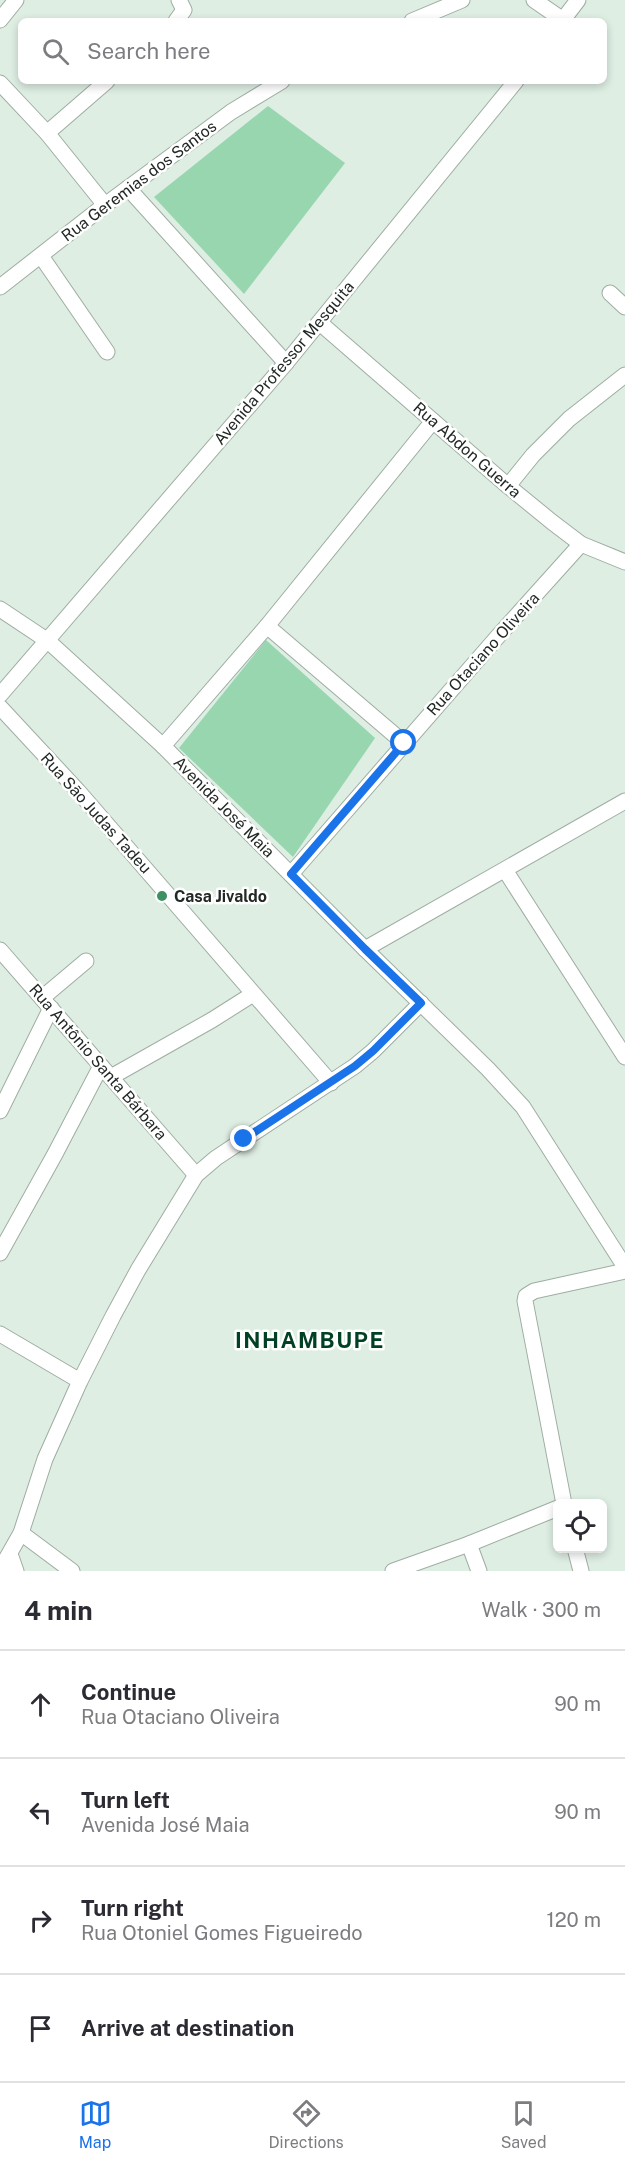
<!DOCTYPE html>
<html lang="en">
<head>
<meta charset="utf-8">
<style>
  :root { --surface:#fff; --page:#f7f7f7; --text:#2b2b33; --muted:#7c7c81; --line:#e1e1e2; --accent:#1a73e8 }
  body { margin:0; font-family:"Public Sans",sans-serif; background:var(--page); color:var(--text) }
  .controls { position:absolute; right:18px; bottom:18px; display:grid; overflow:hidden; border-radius:9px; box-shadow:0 3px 9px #0003 }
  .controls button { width:54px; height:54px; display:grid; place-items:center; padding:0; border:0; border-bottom:2px solid var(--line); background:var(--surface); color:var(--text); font:30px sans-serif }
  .stop { position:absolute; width:18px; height:18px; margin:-14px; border:4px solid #1a73e8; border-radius:50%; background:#fff }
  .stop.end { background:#1a73e8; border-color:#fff; box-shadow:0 2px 6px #0008 }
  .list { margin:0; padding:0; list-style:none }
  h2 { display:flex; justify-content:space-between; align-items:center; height:78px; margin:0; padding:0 24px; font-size:26px }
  h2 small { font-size:20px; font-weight:400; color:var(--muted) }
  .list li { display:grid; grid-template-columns:39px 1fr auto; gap:18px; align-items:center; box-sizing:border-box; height:108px; padding:0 24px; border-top:2px solid var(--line) }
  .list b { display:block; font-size:22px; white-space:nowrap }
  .list p { margin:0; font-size:20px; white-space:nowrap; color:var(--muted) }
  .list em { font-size:20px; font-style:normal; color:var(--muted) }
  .icon { flex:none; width:33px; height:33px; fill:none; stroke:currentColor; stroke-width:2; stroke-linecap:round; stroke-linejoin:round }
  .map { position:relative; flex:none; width:625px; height:1571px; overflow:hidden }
  .search { position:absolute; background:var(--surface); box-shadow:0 3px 9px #0003; left:18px; right:18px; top:18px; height:66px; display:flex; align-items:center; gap:15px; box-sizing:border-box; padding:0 21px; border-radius:9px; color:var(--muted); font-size:22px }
  .sheet { height:510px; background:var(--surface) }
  nav { display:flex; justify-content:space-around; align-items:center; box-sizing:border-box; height:84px; border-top:2px solid var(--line); background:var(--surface); font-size:16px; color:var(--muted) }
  nav a { display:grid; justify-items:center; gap:3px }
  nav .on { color:var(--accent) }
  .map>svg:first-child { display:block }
  .green { fill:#98d6b0 }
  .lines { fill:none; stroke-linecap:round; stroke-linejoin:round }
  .minor-casing { stroke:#9eada3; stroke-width:17 }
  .minor { stroke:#fff; stroke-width:15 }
  .route { stroke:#1a73e8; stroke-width:8 }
  .poi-dot { fill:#3c9062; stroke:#fff; stroke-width:2 }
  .labels { text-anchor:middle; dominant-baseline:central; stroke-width:5; stroke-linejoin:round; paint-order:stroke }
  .street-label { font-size:16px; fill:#222925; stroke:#fff }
  .poi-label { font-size:16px; font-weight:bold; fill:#222925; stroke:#fff; text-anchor:start }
  .district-label { font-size:22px; font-weight:bold; letter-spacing:1.5px; fill:#004124; stroke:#fff }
</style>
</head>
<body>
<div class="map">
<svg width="625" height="1571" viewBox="0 0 625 1571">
  <rect width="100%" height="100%" fill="#deeee3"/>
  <g class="green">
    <path d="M268 106 345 163 244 294 154 197Z"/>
    <path d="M266 640 375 738 293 857 179 748Z"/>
  </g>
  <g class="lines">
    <g class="minor-casing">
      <g id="minor">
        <path d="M534 0 563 20"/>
        <path d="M0 20 16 0"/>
        <path d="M176 21 184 10 179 0"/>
        <path d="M412 21 462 0"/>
        <path d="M562 21 578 0"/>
        <path d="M0 83 47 133 105 205"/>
        <path d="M47 133 107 81"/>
        <path d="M128 188 286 363"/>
        <path d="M41 256 107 352"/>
        <path d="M0 287 105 205 231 112 282 81"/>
        <path d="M610 293 625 307"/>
        <path d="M320 323 508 486 552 522 581 544 625 562"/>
        <path d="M508 486 533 455 569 419 625 375"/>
        <path d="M0 609 48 641 163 746 365 949 488 1069 523 1107 625 1267"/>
        <path d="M267 626 404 743"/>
        <path d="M0 695 286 363 516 81"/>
        <path d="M0 707 78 791 331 1083"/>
        <path d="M163 746 267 626 433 421"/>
        <path d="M505 870 625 1057"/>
        <path d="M291 874 500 634 581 544"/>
        <path d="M365 949 625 801"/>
        <path d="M0 950 196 1175"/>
        <path d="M42 998 86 961"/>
        <path d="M111 1077 212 1020 253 994"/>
        <path d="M0 1111 51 1008"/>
        <path d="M0 1253 55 1154 101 1066"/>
        <path d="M0 1334 80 1381"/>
        <path d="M564 1504 525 1301 526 1296 534 1291 625 1271"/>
        <path d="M21 1533 72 1571"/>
        <path d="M469 1544 479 1571"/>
        <path d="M575 1548 581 1571"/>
        <path d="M10 1554 16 1571"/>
        <path d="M0 1570 21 1533 45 1459 80 1381 113 1316 138 1270 196 1175 216 1158 355 1066 373 1051 421 1003"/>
        <path d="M393 1571 469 1544 558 1508"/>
      </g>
    </g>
    <use href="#minor" class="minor"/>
  </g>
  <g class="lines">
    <path class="route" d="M244 1139 355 1066 373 1051 421 1003 365 949 291 874 404 743"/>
  </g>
  <circle class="poi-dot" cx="162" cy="896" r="6"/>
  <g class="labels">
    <g class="street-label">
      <text transform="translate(139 181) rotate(-37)">Rua Geremias dos Santos</text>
      <text transform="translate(284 363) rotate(-50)">Avenida Professor Mesquita</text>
      <text transform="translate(467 450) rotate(41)">Rua Abdon Guerra</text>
      <text transform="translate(483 654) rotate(-48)">Rua Otaciano Oliveira</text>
      <text transform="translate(224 807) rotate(45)">Avenida José Maia</text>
      <text transform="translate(96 813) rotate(48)">Rua São Judas Tadeu</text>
      <text transform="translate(98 1062) rotate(49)">Rua Antônio Santa Bárbara</text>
    </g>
    <g class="poi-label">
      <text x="174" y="896">Casa Jivaldo</text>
    </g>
    <g class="district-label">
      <text x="310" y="1340">INHAMBUPE</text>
    </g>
  </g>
</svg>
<div class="controls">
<button><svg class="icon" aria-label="locate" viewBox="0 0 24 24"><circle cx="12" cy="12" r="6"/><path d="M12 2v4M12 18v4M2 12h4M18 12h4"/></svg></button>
</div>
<div class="stop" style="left:404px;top:743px"></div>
<div class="stop end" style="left:244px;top:1139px"></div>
<div class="search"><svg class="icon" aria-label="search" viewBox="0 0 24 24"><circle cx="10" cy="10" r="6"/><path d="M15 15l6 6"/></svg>Search here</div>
</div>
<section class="sheet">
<h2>4 min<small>Walk · 300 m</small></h2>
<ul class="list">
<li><svg class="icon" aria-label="ahead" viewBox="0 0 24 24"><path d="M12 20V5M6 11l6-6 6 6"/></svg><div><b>Continue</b><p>Rua Otaciano Oliveira</p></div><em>90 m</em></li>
<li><svg class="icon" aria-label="left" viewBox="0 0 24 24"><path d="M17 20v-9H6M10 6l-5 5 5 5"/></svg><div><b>Turn left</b><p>Avenida José Maia</p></div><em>90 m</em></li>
<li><svg class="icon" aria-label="right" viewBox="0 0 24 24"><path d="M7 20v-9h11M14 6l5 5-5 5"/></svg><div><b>Turn right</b><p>Rua Otoniel Gomes Figueiredo</p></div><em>120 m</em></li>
<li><svg class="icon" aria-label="arrive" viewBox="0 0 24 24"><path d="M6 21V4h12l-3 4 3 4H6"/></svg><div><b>Arrive at destination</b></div></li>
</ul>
</section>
<nav>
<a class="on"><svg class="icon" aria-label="map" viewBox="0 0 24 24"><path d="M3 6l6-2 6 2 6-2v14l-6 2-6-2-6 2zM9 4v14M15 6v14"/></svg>Map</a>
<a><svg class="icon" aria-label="directions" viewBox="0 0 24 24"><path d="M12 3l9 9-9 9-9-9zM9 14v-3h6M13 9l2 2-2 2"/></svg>Directions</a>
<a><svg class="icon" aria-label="saved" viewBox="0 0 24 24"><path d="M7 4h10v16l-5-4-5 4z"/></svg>Saved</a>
</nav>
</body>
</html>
